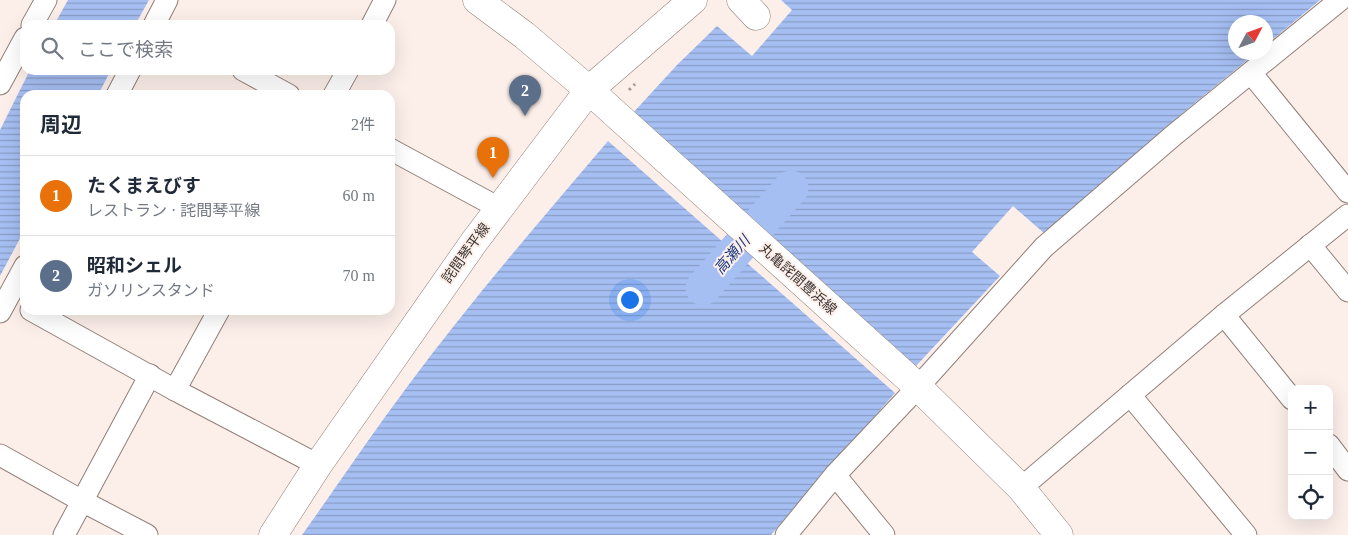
<!DOCTYPE html>
<html lang="ja">
<head>
<meta charset="utf-8">
<style>
  :root { --surface:#fff; --page:#f6f6f7; --text:#1f2937; --muted:#747a83; --line:#e0e1e3; --accent:#b45309 }
  body { margin:0; font-family:"Times New Roman","Noto Sans JP",serif; background:var(--page); color:var(--text) }
  .controls { position:absolute; right:15px; bottom:15px; display:grid; overflow:hidden; border-radius:10px; box-shadow:0 5px 20px #0002 }
  .controls button { width:45px; height:45px; display:grid; place-items:center; padding:0; border:0; border-bottom:1px solid var(--line); background:var(--surface); color:var(--text); font:25px sans-serif }
  .compass { position:absolute; left:1228px; top:15px; width:45px; height:45px; border-radius:50%; background:var(--surface); box-shadow:0 5px 20px #0002; rotate:49deg }
  .you { position:absolute; left:629px; top:299px; width:18px; height:18px; margin:-12px; border:4px solid #fff; border-radius:50%; background:#1a73e8; box-shadow:0 0 0 8px #1a73e833 }
  .badge { display:grid; place-items:center; width:32px; height:32px; border-radius:50%; background:var(--accent); color:#fff; font-size:16px; font-weight:700 }
  .pin { position:absolute; translate:-50% -41px; filter:drop-shadow(0 1px 2px #0008) }
  .pin::after { content:''; position:absolute; top:26px; width:18px; height:15px; background:inherit; clip-path:polygon(0 0,100% 0,50% 100%) }
  .list { margin:0; padding:0; list-style:none }
  h2 { display:flex; justify-content:space-between; align-items:center; height:65px; margin:0; padding:0 20px; font-size:21px }
  h2 small { font-size:16px; font-weight:400; color:var(--muted) }
  .list li { display:grid; grid-template-columns:32px 1fr auto; gap:15px; align-items:center; box-sizing:border-box; height:80px; padding:0 20px; border-top:1px solid var(--line) }
  .list b { display:block; font-size:19px; white-space:nowrap }
  .list p { margin:0; font-size:16px; white-space:nowrap; color:var(--muted) }
  .list em { font-size:16px; font-style:normal; color:var(--muted) }
  .icon { flex:none; width:28px; height:28px; fill:none; stroke:currentColor; stroke-width:2; stroke-linecap:round; stroke-linejoin:round }
  .map { position:relative; flex:none; width:1348px; height:535px; overflow:hidden }
  .search { position:absolute; background:var(--surface); box-shadow:0 5px 20px #0002; left:20px; top:20px; width:375px; height:55px; display:flex; align-items:center; gap:12px; box-sizing:border-box; padding:0 18px; border-radius:15px; color:var(--muted); font-size:19px }
  .panel { position:absolute; background:var(--surface); box-shadow:0 5px 20px #0002; left:20px; top:90px; width:375px; height:225px; border-radius:15px }
  .map>svg:first-child { display:block }
  .water { fill:url(#water-rules) }
  .lines { fill:none; stroke-linecap:round; stroke-linejoin:round }
  .river { stroke:#a6bff3; stroke-width:35 }
  .street-casing { stroke:#927f78; stroke-width:23 }
  .secondary-casing { stroke:#927f78; stroke-width:29 }
  .primary-casing { stroke:#927f78; stroke-width:29 }
  .path { stroke:#a29792; stroke-width:3; stroke-dasharray:2.5 4; stroke-linecap:butt }
  .street { stroke:#fff; stroke-width:21 }
  .secondary { stroke:#fff; stroke-width:28 }
  .primary { stroke:#fff; stroke-width:28 }
  .labels { text-anchor:middle; dominant-baseline:central; stroke-width:4; stroke-linejoin:round; paint-order:stroke }
  .street-label { font-size:14px; fill:#3d3531; stroke:#fcefea }
  .water-label { font-size:15px; font-style:italic; fill:#18367f; stroke:#fcefea }
</style>
</head>
<body>
<div class="map">
<svg width="1348" height="535" viewBox="0 0 1348 535">
  <defs>
    <pattern id="water-rules" width="6" height="5" patternUnits="userSpaceOnUse" patternTransform="scale(1.25)"><rect width="6" height="5" fill="#a6bff3"/><path d="M0 2.5h6" fill="none" stroke="#889cc5"/></pattern>
  </defs>
  <rect width="100%" height="100%" fill="#fcefea"/>
  <g class="water">
    <path d="M68 0H149L135 25H54Z"/>
    <path d="M781 0H1320L1266 45V22H1236V52L1256 53 1185 111 1076 207H1074L1045 234 1013 206 972 252 1000 276 916 366 775 239 632 114 677 65 717 26 752 56 792 10Z"/>
    <path d="M30 70H111L98 95H25V229L0 276V130Z"/>
    <path d="M608 141 895 393 771 535H302C337 486 371 435 407 387 470 302 539 222 608 141Z"/>
  </g>
  <g class="lines">
    <path class="river" d="M703 288 791 188"/>
    <g class="street-casing">
      <g id="street">
        <path d="M32 25 46 0"/>
        <path d="M154 25 167 0"/>
        <path d="M372 25 385 0"/>
        <path d="M243 70 289 95"/>
        <path d="M1251 73 1348 192"/>
        <path d="M0 84 25 38"/>
        <path d="M117 95 130 70"/>
        <path d="M334 95 348 70"/>
        <path d="M390 149 499 208"/>
        <path d="M1310 245 1348 291"/>
        <path d="M31 310 175 390 318 465"/>
        <path d="M0 312 25 266"/>
        <path d="M1224 315 1292 399"/>
        <path d="M175 390 219 310"/>
        <path d="M1130 395 1246 535"/>
        <path d="M1329 445 1348 470"/>
        <path d="M0 455 82 501 147 535"/>
        <path d="M835 475 884 535"/>
        <path d="M1021 488 1224 315 1348 215"/>
        <path d="M64 535 150 375"/>
        <path d="M786 535 835 475 918 387 1044 247 1174 135 1340 0"/>
      </g>
    </g>
    <g class="secondary-casing">
      <path id="secondary" d="M741 0 756 16"/>
    </g>
    <g class="primary-casing">
      <g id="primary">
        <path d="M477 0 524 35 589 90 918 387 1021 488 1059 535"/>
        <path d="M273 535 318 465 474 242 589 90 693 0"/>
      </g>
    </g>
    <path class="path" d="M629 90 635 84"/>
    <use href="#street" class="street"/>
    <use href="#secondary" class="secondary"/>
    <use href="#primary" class="primary"/>
  </g>
  <g class="labels">
    <g class="street-label">
      <text transform="translate(466 253) rotate(-54)">詫間琴平線</text>
      <text transform="translate(798 279) rotate(42)">丸亀詫間豊浜線</text>
    </g>
    <g class="water-label">
      <text transform="translate(732 255) rotate(-49)">高瀬川</text>
    </g>
  </g>
</svg>
<div class="controls">
<button>+</button>
<button>−</button>
<button><svg class="icon" aria-label="locate" viewBox="0 0 24 24"><circle cx="12" cy="12" r="6"/><path d="M12 2v4M12 18v4M2 12h4M18 12h4"/></svg></button>
</div>
<svg class="compass" viewBox="-18 -18 36 36"><path d="M0-13l5 13h-10z" fill="#e53935"/><path d="M0 13l5-13h-10z" fill="#747a83"/></svg>
<div class="you"></div>
<div class="pin badge" style="left:493px;top:178px;background:#e8710a">1</div>
<div class="pin badge" style="left:525px;top:116px;background:#5c6f8a">2</div>
<div class="search"><svg class="icon" aria-label="search" viewBox="0 0 24 24"><circle cx="10" cy="10" r="6"/><path d="M15 15l6 6"/></svg>ここで検索</div>
<section class="panel">
<h2>周辺<small>2件</small></h2>
<ul class="list">
<li><span class="badge" style="background:#e8710a">1</span><div><b>たくまえびす</b><p>レストラン · 詫間琴平線</p></div><em>60 m</em></li>
<li><span class="badge" style="background:#5c6f8a">2</span><div><b>昭和シェル</b><p>ガソリンスタンド</p></div><em>70 m</em></li>
</ul>
</section>
</div>
</body>
</html>
